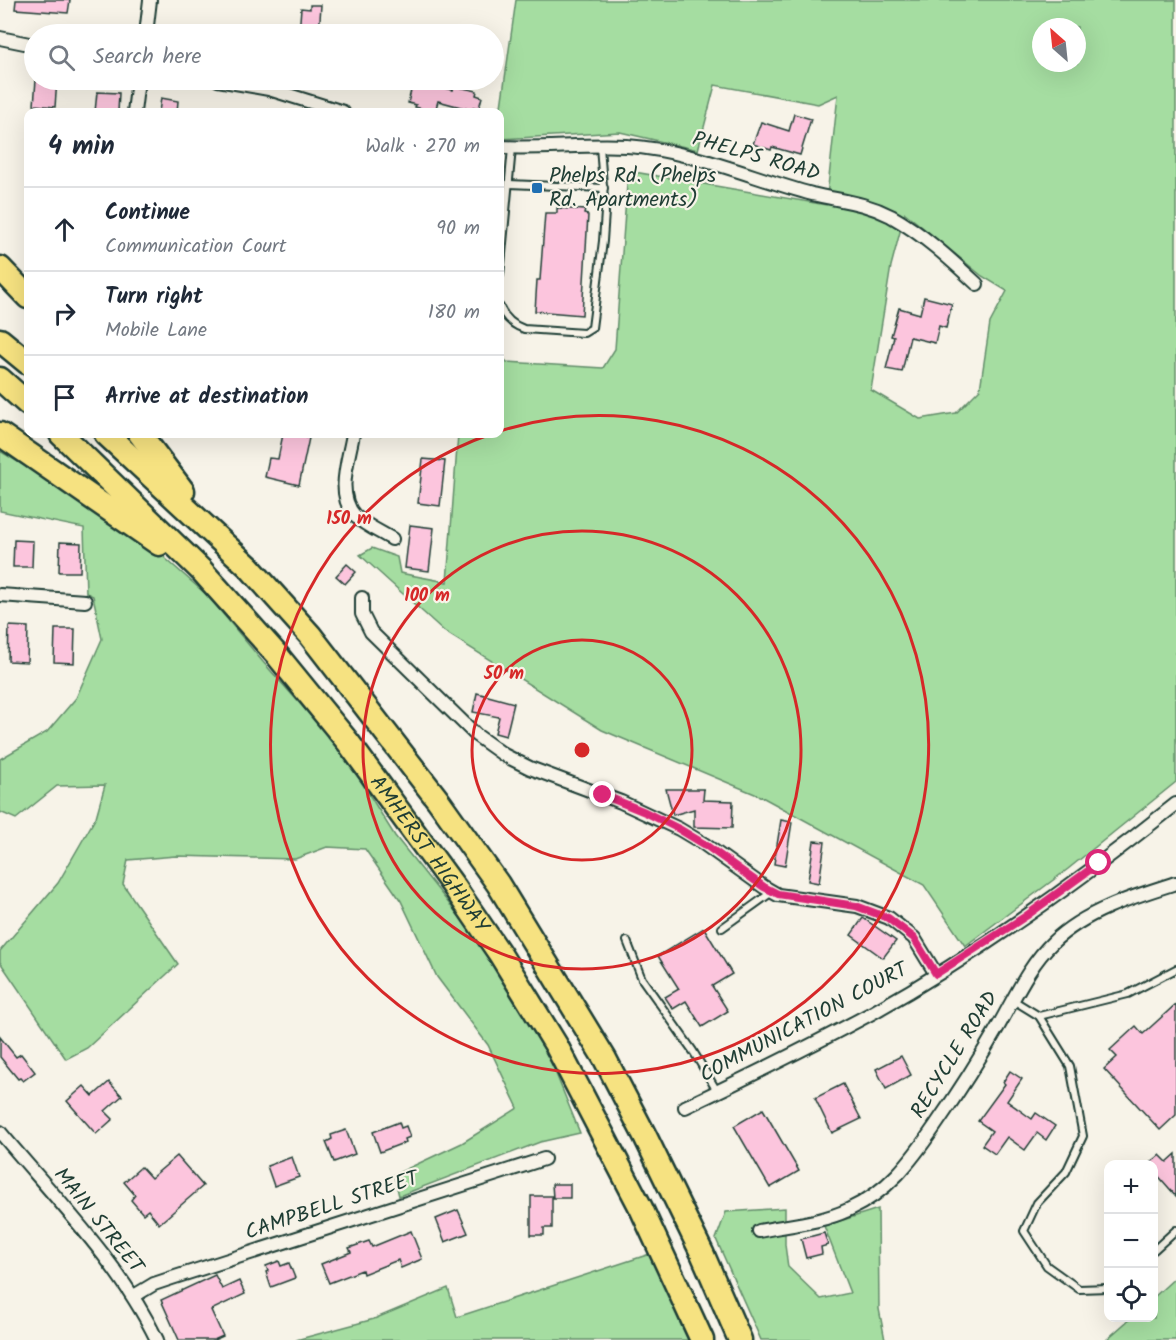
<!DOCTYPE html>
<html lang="en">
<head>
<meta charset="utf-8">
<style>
  :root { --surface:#fff; --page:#f6f6f7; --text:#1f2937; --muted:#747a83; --line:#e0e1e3 }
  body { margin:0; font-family:Kalam,sans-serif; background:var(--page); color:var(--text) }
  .controls { position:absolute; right:18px; bottom:18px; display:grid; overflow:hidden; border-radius:12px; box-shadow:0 6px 24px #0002 }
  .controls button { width:54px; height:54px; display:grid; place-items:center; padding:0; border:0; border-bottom:2px solid var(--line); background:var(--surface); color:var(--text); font:30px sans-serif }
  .compass { position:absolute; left:1032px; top:18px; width:54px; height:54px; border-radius:50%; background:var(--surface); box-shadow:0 6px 24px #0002; rotate:333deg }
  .stop { position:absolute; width:18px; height:18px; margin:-14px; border:4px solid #db2777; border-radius:50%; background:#fff }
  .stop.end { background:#db2777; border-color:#fff; box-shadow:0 2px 6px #0008 }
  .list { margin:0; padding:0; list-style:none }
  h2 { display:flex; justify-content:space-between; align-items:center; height:78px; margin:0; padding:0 24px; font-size:26px }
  h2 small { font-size:20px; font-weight:400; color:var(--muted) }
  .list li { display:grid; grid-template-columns:39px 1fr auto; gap:18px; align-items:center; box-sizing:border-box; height:84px; padding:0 24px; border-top:2px solid var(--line) }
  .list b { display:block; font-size:22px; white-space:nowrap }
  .list p { margin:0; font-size:20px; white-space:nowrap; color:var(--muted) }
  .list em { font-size:20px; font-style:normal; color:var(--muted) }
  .icon { flex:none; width:33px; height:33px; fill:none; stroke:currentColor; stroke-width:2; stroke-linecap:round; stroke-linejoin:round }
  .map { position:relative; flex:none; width:1176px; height:1340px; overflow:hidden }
  .search { position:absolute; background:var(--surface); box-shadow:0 6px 24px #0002; left:24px; top:24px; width:480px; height:66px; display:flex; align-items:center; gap:15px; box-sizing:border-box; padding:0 21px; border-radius:33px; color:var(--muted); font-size:22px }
  .panel { position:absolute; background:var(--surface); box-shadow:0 6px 24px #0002; left:24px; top:108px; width:480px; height:330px; border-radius:12px }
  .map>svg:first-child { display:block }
  .green { fill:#a5dda1; stroke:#628d6a; stroke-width:1.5; fill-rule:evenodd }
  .building { fill:#fcc5dd; stroke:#1f3d34; stroke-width:1.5 }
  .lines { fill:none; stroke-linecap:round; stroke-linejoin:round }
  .service-casing { stroke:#1f3d34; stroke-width:10 }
  .minor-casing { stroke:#1f3d34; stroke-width:16 }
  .motorway-casing { stroke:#1f3d34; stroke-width:27 }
  .service { stroke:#f7f3e8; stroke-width:6 }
  .minor { stroke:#f7f3e8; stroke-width:12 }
  .motorway { stroke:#f6e281; stroke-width:22 }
  .route { stroke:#db2777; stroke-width:8 }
  .ring { fill:none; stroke:#d62828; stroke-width:3 }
  .poi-dot { fill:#1f6fb2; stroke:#f7f3e8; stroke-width:2 }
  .labels { text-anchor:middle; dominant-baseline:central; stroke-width:4.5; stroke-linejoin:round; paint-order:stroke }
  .street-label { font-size:21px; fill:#1f3d34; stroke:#f7f3e8 }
  .poi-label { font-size:21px; fill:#1f3d34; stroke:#f7f3e8; text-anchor:start }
  .centre { fill:#d62828; stroke:#f7f3e8; stroke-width:3 }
  .ring-label { font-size:18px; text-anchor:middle; font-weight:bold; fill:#d62828; stroke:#f7f3e8; stroke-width:4.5; stroke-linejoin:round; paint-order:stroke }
</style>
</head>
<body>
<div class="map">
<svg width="1176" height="1340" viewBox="0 0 1176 1340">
  <rect width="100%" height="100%" fill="#f7f3e8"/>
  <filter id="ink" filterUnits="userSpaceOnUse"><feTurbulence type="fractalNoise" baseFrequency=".0167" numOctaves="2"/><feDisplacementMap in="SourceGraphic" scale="12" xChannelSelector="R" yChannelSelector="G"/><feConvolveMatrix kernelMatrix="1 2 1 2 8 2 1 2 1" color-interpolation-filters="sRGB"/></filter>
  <g filter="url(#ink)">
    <g class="green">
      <path d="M516 0H1176V782L1068 869 965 946 924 885 762 797 602 730 445 632 360 555 372 548 397 557 400 573 447 582 458 434H500V355L507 362 603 368 615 349 628 171 826 205 838 95 818 104 715 85 698 150 620 132 500 139V114ZM1041 27H1077V63H1041ZM905 213 982 276 1007 291 990 323 980 389 956 413 920 419 871 390 891 266Z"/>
      <path d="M0 451 96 509 149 544 208 596 263 662 342 751 395 836 475 936 550 1059 580 1133 540 1142 399 1196 394 1175 462 1143 518 1108 488 1045 437 977 401 901 365 849 327 847 295 859 176 856 128 860 123 884 178 964 87 1048 66 1059 0 962V951L58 883 96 817 105 785 57 786 16 819 0 812V759L47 732 76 698 102 639 93 596 86 593 84 528 0 511Z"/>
      <path d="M785 1208V1245L788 1267 821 1299 850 1293 824 1226 878 1209 879 1309 885 1340H761L716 1239 726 1212Z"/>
      <path d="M650 1254 685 1317 694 1340H296L374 1319 448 1288 457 1317Z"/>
      <path d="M1176 1277V1340H1106L1131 1318H1154V1297Z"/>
    </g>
    <g class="building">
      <path d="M16 0H70L68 13 15 9Z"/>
      <path d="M310 5H321L319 34H299L301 8 310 9Z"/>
      <path d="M36 80H57L55 107 34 105Z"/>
      <path d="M422 83 453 90 454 86 477 91 476 95 482 97 479 108 473 107 472 110 438 101 435 112 415 107 416 105 408 103 412 86 420 88Z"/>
      <path d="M97 92 119 93 118 112H95Z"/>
      <path d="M161 98 178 101 177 112H159Z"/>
      <path d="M794 114 811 119 800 155 772 147 771 150 753 144 761 122 789 131Z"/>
      <path d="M557 208 585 210 584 214 588 215 582 315 535 311 537 280H540L545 213H557Z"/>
      <path d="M924 297 952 304 946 328 939 326 935 343 910 337 902 372 886 369 894 337 891 336 899 308 920 314Z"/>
      <path d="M283 434H308L307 437 309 438 299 485 265 477 269 458 278 459Z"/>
      <path d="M423 459 445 461 440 506 418 503Z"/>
      <path d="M410 525 434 528 429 571 405 568Z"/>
      <path d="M14 540 33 541 32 567H13Z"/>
      <path d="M60 542 81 543 80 572H59Z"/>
      <path d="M347 564 356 572 345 584 336 576Z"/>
      <path d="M9 626 28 627 27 662 8 661Z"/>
      <path d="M55 629H75L74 663 54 662Z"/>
      <path d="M477 693 514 703 506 736 495 733 499 717 473 712Z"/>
      <path d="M666 789H704L703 800 733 801 732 828 694 827V809L673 815Z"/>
      <path d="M781 820 792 822 785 866 774 864Z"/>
      <path d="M814 841 825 842 819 883 808 881Z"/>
      <path d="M863 918 896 941 883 958 851 935Z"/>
      <path d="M704 928 732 974 712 986 728 1011 702 1027 686 1001 673 1009 665 997 679 989 658 956Z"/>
      <path d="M1176 1004V1115L1160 1130 1104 1069 1117 1057 1110 1050 1136 1026 1143 1034Z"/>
      <path d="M0 1037 16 1057 21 1054 35 1072 23 1081 20 1078 18 1079 0 1057Z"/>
      <path d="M901 1056 911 1075 886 1089 876 1069Z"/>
      <path d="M1010 1071 1022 1079 1007 1101 1032 1119 1036 1113 1055 1126 1046 1140 1037 1133 1025 1150 1007 1137 995 1154 982 1145 992 1131 978 1121 1005 1084 1003 1082Z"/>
      <path d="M109 1082 122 1096 105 1111 113 1119 96 1134 67 1101 84 1086 93 1096Z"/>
      <path d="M843 1084 861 1119 832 1133 815 1098Z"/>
      <path d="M763 1109 799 1171 770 1188 734 1126Z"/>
      <path d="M399 1122 401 1128 406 1126 410 1137 405 1139 406 1142 380 1152 373 1132Z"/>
      <path d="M346 1130 355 1154 334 1162 326 1142 332 1139 331 1135Z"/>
      <path d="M1176 1154V1196L1154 1171V1164H1149L1160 1155 1167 1162Z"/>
      <path d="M177 1156 203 1186 159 1224 148 1210 143 1214 131 1200 135 1195 124 1182 141 1167 151 1178Z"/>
      <path d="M292 1157 299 1177 274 1186 267 1166Z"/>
      <path d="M552 1184H570V1198H553Z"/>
      <path d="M531 1196H552V1228H544V1235H531Z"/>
      <path d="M458 1210 468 1233 445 1242 436 1219Z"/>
      <path d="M411 1231 422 1259 401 1268 398 1260 363 1274 362 1270 329 1283 321 1264 351 1252 349 1248 369 1241 372 1247Z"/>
      <path d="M824 1233 828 1245 821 1247 822 1254 806 1258 801 1239Z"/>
      <path d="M279 1261 281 1266 289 1263 295 1278 271 1287 266 1272 268 1271 266 1266Z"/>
      <path d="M215 1275 222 1289 239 1281 245 1294 211 1310 223 1336 214 1340H179L161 1300Z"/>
    </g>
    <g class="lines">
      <g class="service-casing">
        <g id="service">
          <path d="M509 184 604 188"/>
          <path d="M500 275 512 148"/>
          <path d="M500 307C505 318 512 325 524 329L584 333 592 328 603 241 605 212 600 146"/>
          <path d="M722 928 772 892"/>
          <path d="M627 941 642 979 693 1051 717 1091"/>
          <path d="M1013 1000 1039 1016 1070 1066 1083 1136 1066 1172 1037 1203 1024 1231 1047 1266 1079 1289 1108 1288"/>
          <path d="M1039 1016 1128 994 1176 969"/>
          <path d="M1154 1250 1176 1230"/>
        </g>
      </g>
      <g class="minor-casing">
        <g id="minor">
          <path d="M146 34 150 0"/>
          <path d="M0 38 34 45"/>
          <path d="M218 80 269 89 343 112"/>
          <path d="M134 112 138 80"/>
          <path d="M500 147C542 149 584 144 627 146 691 150 752 178 812 194 841 201 864 202 891 216 923 234 950 259 977 284"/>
          <path d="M353 434C349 459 335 494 355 516 365 525 380 532 392 539"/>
          <path d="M0 595 85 601"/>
          <path d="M362 598V614L371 632 476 735 504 755 530 768 621 802 679 829 704 844 764 887 778 895 857 906 889 918 914 938 936 974"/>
          <path d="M685 1107C748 1077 811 1046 872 1013 979 953 1080 881 1176 804"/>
          <path d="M0 1132C55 1198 120 1263 157 1340"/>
          <path d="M759 1231C788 1225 820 1223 848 1210 888 1192 911 1161 935 1126 958 1093 979 1060 999 1025 1015 997 1029 965 1053 942 1085 911 1135 896 1176 883"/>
          <path d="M134 1296 154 1284 172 1278 544 1159"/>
        </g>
      </g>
      <g class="motorway-casing">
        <g id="motorway">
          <path d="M0 268 28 297"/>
          <path d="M0 340 28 363"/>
          <path d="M0 379 28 404"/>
          <path d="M0 434 159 544"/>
          <path id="s1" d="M61 434 202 571 277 655 348 742 455 888 500 954 556 1045 641 1208 702 1340"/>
          <path d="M106 434 249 567 310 635 438 800 498 884 605 1059 645 1136 702 1253 740 1340"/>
          <path d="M140 434 183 491"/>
        </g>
      </g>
      <use href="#service" class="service"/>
      <use href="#minor" class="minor"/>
      <use href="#motorway" class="motorway"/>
    </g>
  </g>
  <g class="lines" filter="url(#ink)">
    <path class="route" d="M603 795 645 812 679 829 704 844 764 887 778 894 856 906 888 918 914 938 936 974 1026 916 1099 863"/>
  </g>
  <g class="ring">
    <circle cx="582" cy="750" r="110"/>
    <circle cx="582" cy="750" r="219"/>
    <path d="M500 431A329 329 0 1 1 491 434"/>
  </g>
  <rect class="poi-dot" x="531" y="182" width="12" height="12" rx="3"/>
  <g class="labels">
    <g class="street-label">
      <text transform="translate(756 157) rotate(16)">PHELPS ROAD</text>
      <text stroke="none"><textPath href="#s1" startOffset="560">AMHERST HIGHWAY</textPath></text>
      <text transform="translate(804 1023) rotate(-28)">COMMUNICATION COURT</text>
      <text transform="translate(955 1055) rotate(-58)">RECYCLE ROAD</text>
      <text transform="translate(332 1206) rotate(-18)">CAMPBELL STREET</text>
      <text transform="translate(98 1221) rotate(51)">MAIN STREET</text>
    </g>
    <g class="poi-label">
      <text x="549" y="176">Phelps Rd. (Phelps<tspan x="549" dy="24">Rd. Apartments)</tspan></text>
    </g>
  </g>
  <circle cx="582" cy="750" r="9" class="centre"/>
  <g class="ring-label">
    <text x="349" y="524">150 m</text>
    <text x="427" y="601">100 m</text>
    <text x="504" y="679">50 m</text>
  </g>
</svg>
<div class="controls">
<button>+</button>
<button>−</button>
<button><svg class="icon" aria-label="locate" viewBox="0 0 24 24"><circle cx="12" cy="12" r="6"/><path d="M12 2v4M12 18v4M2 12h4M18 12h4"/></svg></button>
</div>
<svg class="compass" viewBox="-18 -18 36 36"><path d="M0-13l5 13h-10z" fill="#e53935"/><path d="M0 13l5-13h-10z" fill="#747a83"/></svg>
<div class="stop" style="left:1099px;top:863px"></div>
<div class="stop end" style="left:603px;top:795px"></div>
<div class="search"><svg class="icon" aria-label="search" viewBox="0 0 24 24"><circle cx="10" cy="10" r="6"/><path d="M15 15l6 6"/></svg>Search here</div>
<section class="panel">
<h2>4 min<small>Walk · 270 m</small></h2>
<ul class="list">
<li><svg class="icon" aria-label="ahead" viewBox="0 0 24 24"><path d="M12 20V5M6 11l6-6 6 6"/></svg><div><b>Continue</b><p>Communication Court</p></div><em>90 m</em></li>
<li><svg class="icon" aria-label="right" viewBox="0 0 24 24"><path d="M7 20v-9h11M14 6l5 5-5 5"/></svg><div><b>Turn right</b><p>Mobile Lane</p></div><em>180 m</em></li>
<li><svg class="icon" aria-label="arrive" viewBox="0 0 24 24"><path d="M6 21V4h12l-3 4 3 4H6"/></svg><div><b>Arrive at destination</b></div></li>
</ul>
</section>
</div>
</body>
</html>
